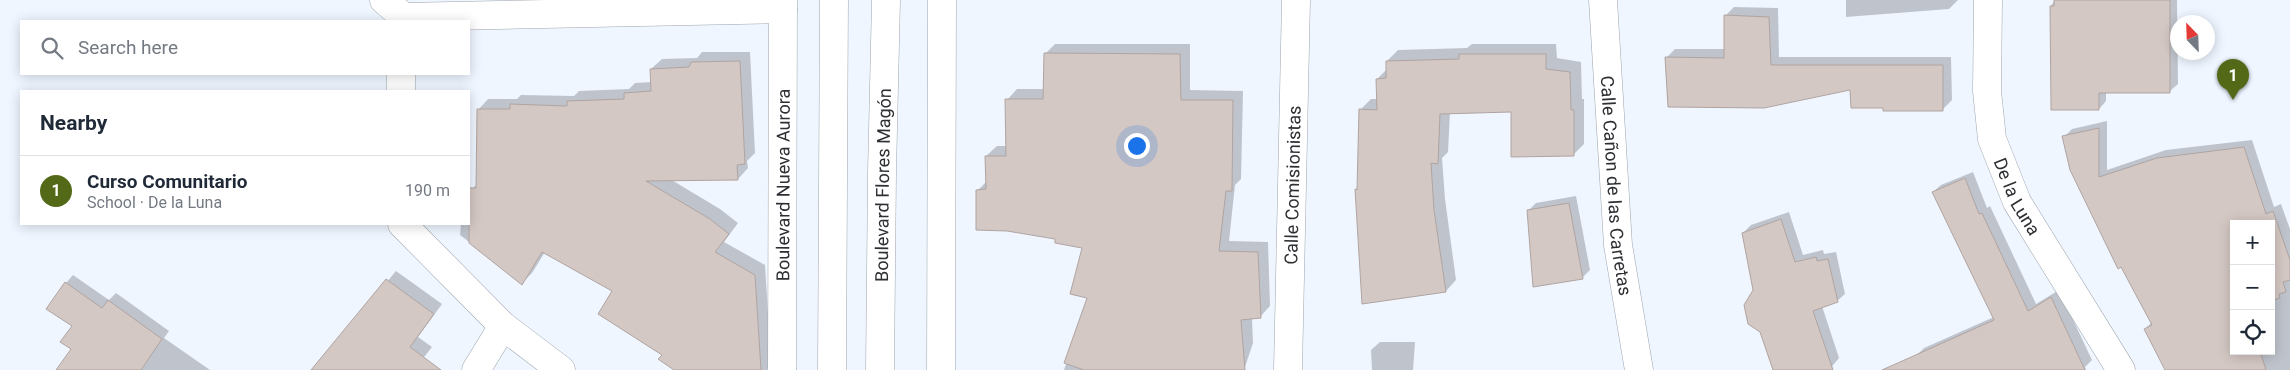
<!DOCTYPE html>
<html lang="en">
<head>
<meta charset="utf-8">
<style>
  :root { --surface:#fff; --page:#f2f2f3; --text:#1f2937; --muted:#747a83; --line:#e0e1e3; --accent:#536918 }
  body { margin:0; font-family:Roboto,sans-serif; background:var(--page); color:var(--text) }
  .controls { position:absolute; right:15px; bottom:15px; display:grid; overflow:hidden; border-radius:0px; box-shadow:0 2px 12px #0003 }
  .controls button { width:45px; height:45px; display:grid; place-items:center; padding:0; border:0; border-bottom:1px solid var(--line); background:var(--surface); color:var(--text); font:25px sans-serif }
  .compass { position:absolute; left:2170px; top:15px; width:45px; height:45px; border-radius:50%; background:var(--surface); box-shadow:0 2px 12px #0003; rotate:337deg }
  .you { position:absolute; left:1136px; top:145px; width:18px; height:18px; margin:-12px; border:4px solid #fff; border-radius:50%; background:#1a73e8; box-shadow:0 0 0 8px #1a73e833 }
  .badge { display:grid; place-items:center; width:32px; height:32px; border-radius:50%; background:var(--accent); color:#fff; font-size:16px; font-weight:700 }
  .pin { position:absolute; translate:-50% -41px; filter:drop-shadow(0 1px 2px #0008) }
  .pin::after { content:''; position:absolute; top:26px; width:18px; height:15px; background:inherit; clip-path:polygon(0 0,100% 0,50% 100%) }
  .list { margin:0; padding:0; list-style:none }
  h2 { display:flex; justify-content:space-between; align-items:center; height:65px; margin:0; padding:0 20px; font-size:21px }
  h2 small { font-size:16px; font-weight:400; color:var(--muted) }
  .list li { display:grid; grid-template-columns:32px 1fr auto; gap:15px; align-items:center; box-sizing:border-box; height:70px; padding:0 20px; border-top:1px solid var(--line) }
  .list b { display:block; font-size:19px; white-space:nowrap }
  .list p { margin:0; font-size:16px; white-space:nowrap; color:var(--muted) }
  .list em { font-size:16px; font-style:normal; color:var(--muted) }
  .icon { flex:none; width:28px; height:28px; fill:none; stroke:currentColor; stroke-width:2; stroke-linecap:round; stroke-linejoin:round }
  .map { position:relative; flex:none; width:2290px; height:370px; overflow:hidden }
  .search { position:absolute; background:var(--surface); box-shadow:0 2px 12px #0003; left:20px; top:20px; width:450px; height:55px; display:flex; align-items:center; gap:12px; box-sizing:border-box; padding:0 18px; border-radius:0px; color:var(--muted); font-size:19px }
  .panel { position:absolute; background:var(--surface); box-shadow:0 2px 12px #0003; left:20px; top:90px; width:450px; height:135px; border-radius:0px }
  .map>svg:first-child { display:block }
  .shadow { fill:#0003; fill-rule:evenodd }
  .building { fill:#d4c8c4; stroke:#b0a4a1 }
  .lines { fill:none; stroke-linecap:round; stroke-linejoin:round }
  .street-casing { stroke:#9ea5ad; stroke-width:29 }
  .primary-casing { stroke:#9ea5ad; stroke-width:29 }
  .street { stroke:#fff; stroke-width:28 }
  .primary { stroke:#fff; stroke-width:28 }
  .labels { text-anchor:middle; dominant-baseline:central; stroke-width:4.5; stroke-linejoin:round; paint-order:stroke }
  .street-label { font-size:18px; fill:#2d2f33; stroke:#eff6ff }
</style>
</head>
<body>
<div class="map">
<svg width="2290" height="370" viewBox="0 0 2290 370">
  <rect width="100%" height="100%" fill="#eff6ff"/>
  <g class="shadow">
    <path d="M1846 0H1958L1949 9 1846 17Z"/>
    <path d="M2055 0H2177L2178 84 2170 91 2106 92V101L2099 109 2051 6Z"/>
    <path d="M1734 7 1778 8 1779 57H1951L1952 100 1943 109 1884 106 1851 88 1666 58 1675 49H1726L1725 16Z"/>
    <path d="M1055 44H1190V90L1243 91 1241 179 1235 185 1229 241 1268 242 1270 306 1260 317 1252 318 1253 343 1244 370H1064L1088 297 1084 247 978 190 987 181 986 156 997 146H1008L1007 100 1017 89H1045V54Z"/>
    <path d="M1472 44H1556L1557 58 1581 62 1582 99H1584V144L1573 155 1512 110 1450 112 1448 152 1442 158 1445 199 1456 280 1446 291 1363 302 1356 189 1358 187 1360 110 1371 99H1378L1377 79 1387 69V61L1398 50 1467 48Z"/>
    <path d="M702 52H750L755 153 747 161 748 168 738 179H670L720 209 738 223 724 242 765 265 771 363 767 370H676L614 290 545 252 532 273 522 283 460 235 461 224H469V192L475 186 477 187 478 110 488 99H517L521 95 574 96 579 91 629 89 635 83 652 82 651 69 662 59 697 58Z"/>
    <path d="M2107 121V170L2166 150 2252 140 2274 207 2281 204 2290 229V370H2167L2145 329 2152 322 2064 137 2072 129ZM2234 224H2271V351H2234Z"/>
    <path d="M1973 172 1987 208 1990 206 2036 304 2059 290 2092 360 2085 367 2086 370H1922L1916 356 1924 348 1994 317 1933 192 1941 185Z"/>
    <path d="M1576 196 1590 270 1582 278 1529 210 1536 203Z"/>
    <path d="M1789 212 1803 255 1823 250 1824 254 1836 252 1845 294 1837 301 1822 306 1839 358 1829 370H1774L1743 233 1751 225Z"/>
    <path d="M396 271 442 304 418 337 432 347 414 370H313Z"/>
    <path d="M73 275 109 300 116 293 169 331 164 338 210 370H61L73 349V325L66 283Z"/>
    <path d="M1380 342H1415L1413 370H1372L1371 350Z"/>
  </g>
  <g class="building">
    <path d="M2054 0H2170V93H2099V110H2051L2050 6H2054Z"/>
    <path d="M1724 15 1769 17 1771 65H1943V111H1883V108H1851L1850 90 1764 108 1668 107 1665 57 1724 58Z"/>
    <path d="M1044 53 1180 54 1181 100H1233L1232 191H1226L1219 251 1258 252 1261 318 1241 320 1245 370H1084L1064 363 1087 298 1070 294 1082 248 1055 243V239L1007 231 976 230V190L986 189 985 156H1006L1005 99H1043Z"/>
    <path d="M1459 54H1546V69L1570 72 1571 110H1574V156L1511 157V112L1440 114 1438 164 1431 163 1434 210 1446 292 1362 304 1355 189 1357 190 1359 109 1377 110 1376 79 1386 78V61L1459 59Z"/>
    <path d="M740 61 745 164 737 165 738 180 646 181 710 219 729 234 715 252 755 275 761 370H674L658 359 662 355 598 314 612 291 542 252 522 285 469 243V188H476L477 109H510V104L567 106V101L624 99V93L651 91 650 69 689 67 691 62Z"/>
    <path d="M2099 128V177L2157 158 2244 147 2266 214 2273 211 2290 260V280L2283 282 2286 292 2279 294 2280 298 2271 301V224H2234V351H2260L2266 370H2165L2144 329 2152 325 2121 267 2118 269 2070 170 2062 136Z"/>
    <path d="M1965 178 1979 214 1982 213 2028 311 2051 297 2085 370H1882L1994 320 1932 192Z"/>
    <path d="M1569 203 1583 279 1533 287 1527 210Z"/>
    <path d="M1781 219 1795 262 1816 257 1817 261 1828 259 1838 302 1813 311 1833 370H1773L1760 332 1748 324 1744 305 1753 290 1742 233Z"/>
    <path d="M386 279 434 314 410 347 441 370H311Z"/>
    <path d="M65 282 102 308 108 300 162 339 141 370H56L71 349 60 342 72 326 46 309Z"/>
  </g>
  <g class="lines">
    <g class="street-casing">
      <g id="street">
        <path d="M384 0 404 17"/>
        <path id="s1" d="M1603 0 1618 245 1639 370"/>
        <path id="s2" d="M1988 0 1987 91 1992 139 2017 202 2121 370"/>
        <path d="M404 17 783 9"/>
        <path d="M401 91V74"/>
        <path d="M402 224 503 326 561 370"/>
        <path d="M476 370 503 326"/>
        <path id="s3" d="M782 370 783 0"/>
        <path d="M941 370 942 0"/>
        <path id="s4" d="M1288 370 1296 0"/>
      </g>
    </g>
    <g class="primary-casing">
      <g id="primary">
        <path d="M832 370 834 0"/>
        <path id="s5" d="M880 370 882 173 886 0"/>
      </g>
    </g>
    <use href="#street" class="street"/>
    <use href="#primary" class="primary"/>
  </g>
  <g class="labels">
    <g class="street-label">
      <text stroke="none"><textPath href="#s3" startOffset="185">Boulevard Nueva Aurora</textPath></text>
      <text stroke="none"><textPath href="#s5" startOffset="185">Boulevard Flores Magón</textPath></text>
      <text stroke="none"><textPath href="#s4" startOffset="185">Calle Comisionistas</textPath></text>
      <text stroke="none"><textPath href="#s1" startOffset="186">Calle Cañon de las Carretas</textPath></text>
      <text stroke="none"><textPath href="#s2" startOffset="202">De la Luna</textPath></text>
    </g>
  </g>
</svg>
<div class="controls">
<button>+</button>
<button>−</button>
<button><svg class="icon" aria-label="locate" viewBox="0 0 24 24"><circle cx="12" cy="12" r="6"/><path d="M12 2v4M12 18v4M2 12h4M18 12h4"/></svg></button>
</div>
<svg class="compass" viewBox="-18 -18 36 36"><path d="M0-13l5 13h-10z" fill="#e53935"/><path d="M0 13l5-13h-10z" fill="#747a83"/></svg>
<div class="you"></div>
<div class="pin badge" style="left:2233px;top:100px">1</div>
<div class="search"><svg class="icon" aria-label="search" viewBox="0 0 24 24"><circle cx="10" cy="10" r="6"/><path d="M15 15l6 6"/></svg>Search here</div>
<section class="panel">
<h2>Nearby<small></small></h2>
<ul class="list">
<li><span class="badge">1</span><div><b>Curso Comunitario</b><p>School · De la Luna</p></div><em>190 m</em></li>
</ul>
</section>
</div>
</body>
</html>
